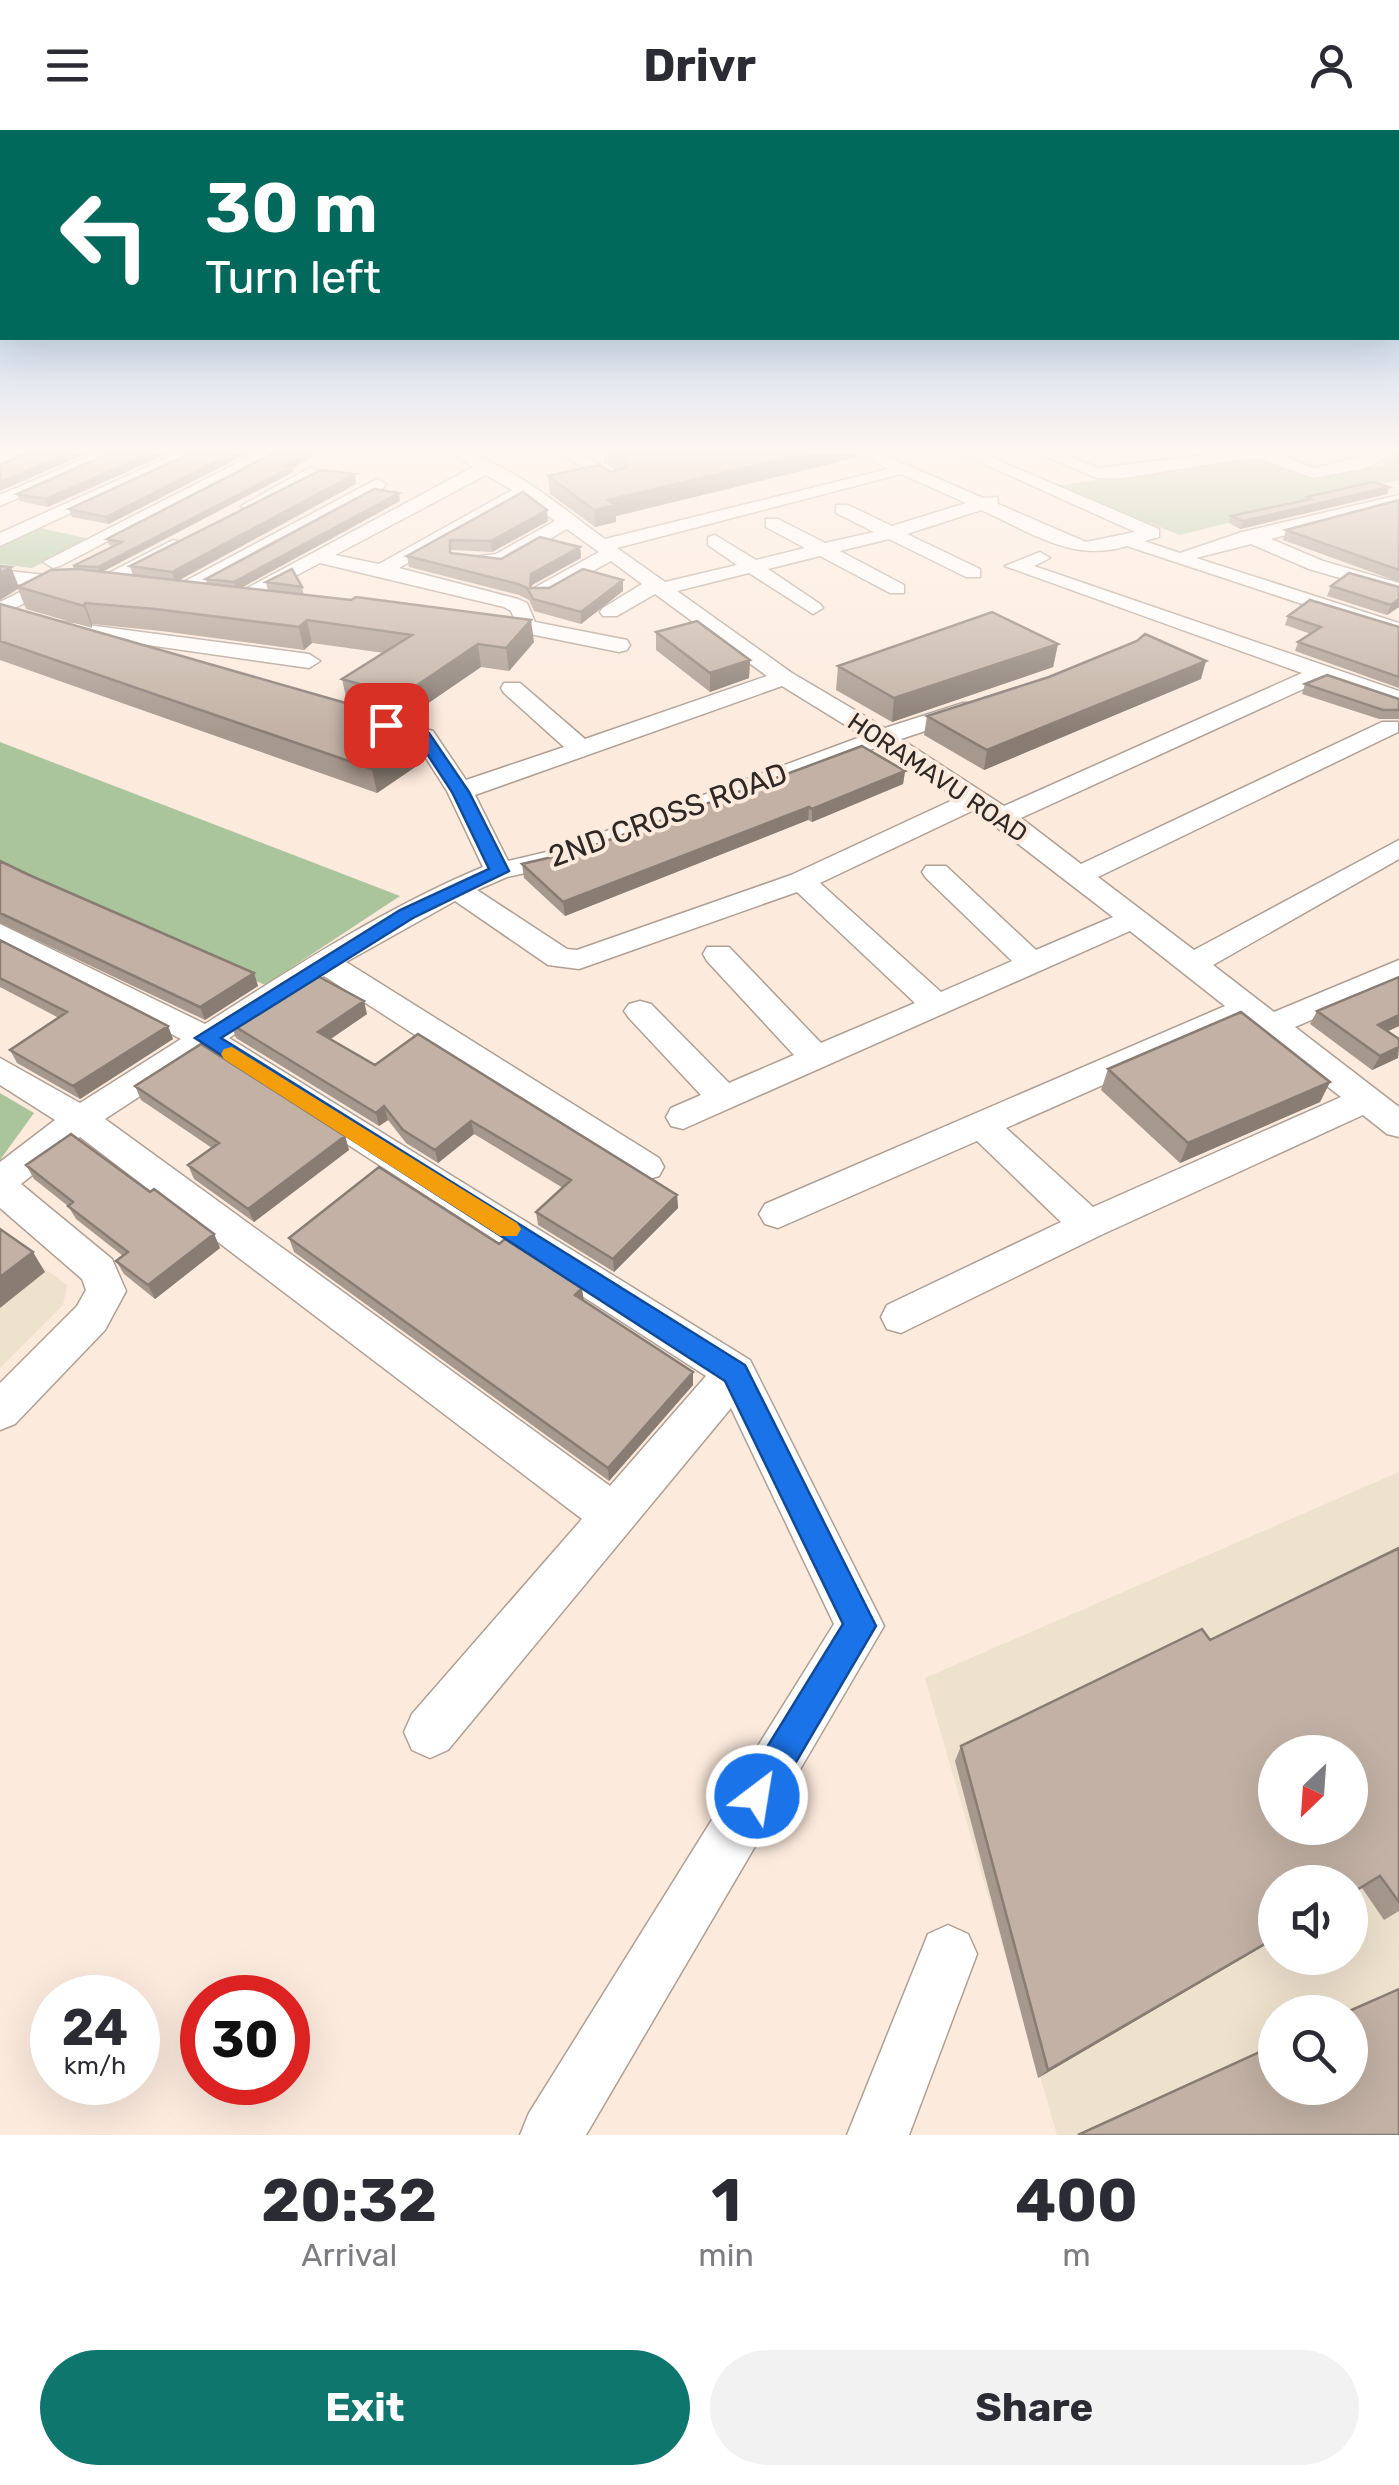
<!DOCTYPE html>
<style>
body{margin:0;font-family:Rubik,sans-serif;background:#f2f2f3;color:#2b2b33;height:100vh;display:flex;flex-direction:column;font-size:38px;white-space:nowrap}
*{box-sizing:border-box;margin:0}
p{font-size:32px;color:#7c7c81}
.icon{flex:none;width:55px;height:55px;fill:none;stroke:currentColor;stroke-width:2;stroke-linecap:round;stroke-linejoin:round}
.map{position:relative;height:2005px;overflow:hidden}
.drawer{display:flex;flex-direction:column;background:#fff;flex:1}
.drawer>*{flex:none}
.hud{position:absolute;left:0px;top:0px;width:1400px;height:210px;box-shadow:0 10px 40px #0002;background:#00695c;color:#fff;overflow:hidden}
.needle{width:65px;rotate:205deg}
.controls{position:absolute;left:1258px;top:1605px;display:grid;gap:20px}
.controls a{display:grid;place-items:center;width:110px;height:110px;border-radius:50%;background:#fff;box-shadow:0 10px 40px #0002;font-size:50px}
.speed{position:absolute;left:30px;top:1845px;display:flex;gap:20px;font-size:50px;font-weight:700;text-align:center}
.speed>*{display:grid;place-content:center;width:130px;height:130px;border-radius:50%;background:#fff;box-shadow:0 10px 40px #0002;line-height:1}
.speed small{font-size:25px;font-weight:400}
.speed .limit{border:15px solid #d22;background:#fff;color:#111}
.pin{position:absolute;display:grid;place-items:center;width:85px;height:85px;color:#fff;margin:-42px;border-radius:20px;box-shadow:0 5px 15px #0006}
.me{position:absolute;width:110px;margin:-55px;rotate:31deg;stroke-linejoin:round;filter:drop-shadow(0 0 8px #0008)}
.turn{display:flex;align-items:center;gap:35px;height:210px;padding:0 40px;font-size:45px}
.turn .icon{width:130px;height:130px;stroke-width:2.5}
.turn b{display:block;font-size:70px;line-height:85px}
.eta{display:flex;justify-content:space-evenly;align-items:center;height:170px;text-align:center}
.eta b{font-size:60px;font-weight:700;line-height:70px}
.action{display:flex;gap:20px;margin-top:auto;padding:20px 40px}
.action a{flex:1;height:115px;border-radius:60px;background:#0f766e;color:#fff;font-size:40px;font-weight:700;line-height:115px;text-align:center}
.action a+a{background:#f2f2f3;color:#2b2b33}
header{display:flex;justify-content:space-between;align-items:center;height:130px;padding:0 40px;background:#fff;font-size:45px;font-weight:700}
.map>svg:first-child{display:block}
</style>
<header><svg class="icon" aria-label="menu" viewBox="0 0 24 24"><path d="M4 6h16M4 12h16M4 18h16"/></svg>Drivr<svg class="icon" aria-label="person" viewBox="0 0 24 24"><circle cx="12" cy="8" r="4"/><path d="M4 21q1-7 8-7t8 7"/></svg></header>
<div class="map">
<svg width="1399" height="2005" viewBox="0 0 1399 2005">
<rect width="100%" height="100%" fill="#fceadd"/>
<path fill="#eee2ce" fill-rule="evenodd" d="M0,1105L67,1155L63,1175L0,1238Z
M1399,1342V2005H1057L925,1548ZM1275,1622H1350V1698H1275ZM1275,1752H1350V1828H1275ZM1275,1882H1350V1958H1275Z"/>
<path fill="#aac49c" d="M1363,323H1399V350L1180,405L1055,356L1256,327L1319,348L1386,334Z
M40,398L90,409L32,438L0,434V416Z
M0,612L400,766L265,855L0,734Z
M0,963L34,983L0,1030Z"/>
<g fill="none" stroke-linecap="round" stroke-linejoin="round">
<g stroke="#b09f93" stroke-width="3">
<path id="minor" d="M97,323H119L0,376V365Z
M178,323H199L0,416V403Z
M257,323H277L60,436L53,438L43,432Z
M452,323C501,323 565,381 605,409L888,339L858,323H879L983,368L997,367L998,374L1086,412L1135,402L960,323H981L1159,399V407L1144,411L1180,423L1242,402L1399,365V375L1271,409L1323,431L1399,453V465L1309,439L1251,414L1196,428L1399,493V506L1127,416C1072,433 1031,402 981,380L907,404L980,439V447H966L889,409L840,421L904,455V463H890L820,426L768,439L820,474L823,478L813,484L749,443L677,461L792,543L885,598L963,573H979L983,578L979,583L901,609L1004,676L1302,543L1005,436L1040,422L1050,428L1034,436L1399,561V576L1323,550L1021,688L1081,734L1382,592H1398V602L1098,747L1194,820L1399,710V729L1213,835L1274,882L1399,830V852L1295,897L1399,977V1007L1387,1004L1363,985L1101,1105L901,1203L887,1199L881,1187L887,1175L1061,1092L977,1011L778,1098L765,1094L759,1084L765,1074L1225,876L1130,801L683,999L671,996L666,987L671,978L701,965L629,888L624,881L629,874L640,871L651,874L729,953L794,925L707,831L703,824L707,817H729L821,913L915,873L797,762L579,839L548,835L455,771L346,832L659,1028L664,1037L659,1046L646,1050L633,1046L324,846L229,908L750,1230L884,1496L586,2005H520L529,1983L834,1494L731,1278L448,1620L430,1628L412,1620L404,1602L412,1584L582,1389L80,1007L21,1054L112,1129L126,1161L105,1200L15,1294L0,1300V1253L77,1176L86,1160L82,1149L0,1078V1032L55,990L0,955V928L80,973L181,909L0,815V794L205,894C294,837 385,778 483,737L447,661L415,611L363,596L359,591L363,586L371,584L433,601L466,650L564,617L504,563L501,558L504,553H520L585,609L767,546L655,464L617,486H603L600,482L603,478L642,454L611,431L548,466H534V458L599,422L567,399L507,434L473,435V427L496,424L555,391L524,368L399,438L518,469L527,473L535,492L627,510L630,515L627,520L619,522L530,504L519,500L511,481L504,477L320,433L255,467H241L238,463L473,337ZM901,344L966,373L892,396L848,375H836V383L874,402L825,413L778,389H766V397L805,418L756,430L715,405L708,407V415L737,435L665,452L617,418ZM486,345L512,360L379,434L335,425ZM782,556L863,606L555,720L508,731L475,665ZM880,616L957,668L791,745L577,820L567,819L477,760L507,747L573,733ZM974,680L1113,787L1036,820L946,736H926L922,742L926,748L1012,831L941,862L820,753ZM1245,892L1341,967L1093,1077L1006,998ZM206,923L706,1246L610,1356L105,989Z
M560,323H580L626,351L611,355Z
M1038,323H1060L1099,338L1221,323H1275L1314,338L1374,323H1396L1366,338L1313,348L1256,327L1122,348H1097Z
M309,338L323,342L256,380L250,381L241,376Z
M377,349L386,354L383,358L193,460H179L176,456Z
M173,410L180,412V420L118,451L111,453L101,447Z
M0,440L54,446L64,452L0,486V472L32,456L0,452Z
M57,491L309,524L320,531L309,538L50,501L46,497L50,493Z
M948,1795L968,1804L977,1824L909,2005H847L928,1804Z"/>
</g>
<use href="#minor" fill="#fff" fill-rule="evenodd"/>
</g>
<path fill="#a7988d" d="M110,323L48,377L20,371L17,364Z
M191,323L109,394L72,387L69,379Z
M311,323L312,327L292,338L293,342L102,442L133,446L130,436L356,354L178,451L207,454L206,449L400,371L241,458L268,461L266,452L302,457L304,465L534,512L509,541L481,537L405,589L347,572L342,549L384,523L312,513L304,520L161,501L92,494V498L26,479L18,459L0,470V436L11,437L19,457L74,440L73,436L115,416L109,415L107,409Z
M604,323H858V327L616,386V392L595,397L550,364L548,346L616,340L604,333Z
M1389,357L1387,364L1240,399L1229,393L1231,386L1306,370L1307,367Z
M523,362L548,391L492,422L451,420V423L501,429L580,417L581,428L532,455V458H549L623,450V461L581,494L534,481L529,470L519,465L409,437L407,426Z
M1399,370V452L1283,410L1286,400Z
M1331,456L1399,457V477L1387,485L1327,466Z
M0,474L377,582L378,587L424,631L377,663L0,530Z
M1288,486L1399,497V558L1295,521L1298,512L1311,504L1285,495Z
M656,502L750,530L749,548L710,562L656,520Z
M1058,514L1053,537L892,592L836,560L838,536Z
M1201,549L984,640L924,605L927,586Z
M1305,554L1399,569V589H1379L1302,564Z
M905,641L903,654L812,692L808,690L565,786L524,748L522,734Z
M0,731L254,843L258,856L205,890L0,793Z
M0,810L168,896L173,909L80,969L17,933L10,920L59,888L0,857Z
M1399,847V896L1388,901L1399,909L1398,928L1372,940L1310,894L1317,881Z
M367,884L330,909L375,935L677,1065L678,1078L614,1142L538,1095L536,1082L563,1058L474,1004L438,1033L406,1013L388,990L379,996L236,908L231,894Z
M1108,939L1330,952L1320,972L1180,1033L1101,960Z
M135,956L345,1006L349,1020L254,1092L194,1049L188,1035L212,1018L141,970Z
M26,1035L150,1062L214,1104L220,1118L155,1169L124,1144L116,1131L123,1126L76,1089L68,1076L34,1049Z
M289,1108L584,1170L693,1255L609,1351L294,1122Z
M1399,1418V1781L1384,1790L1362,1758L1350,1765V1752H1275V1809L1038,1948L955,1631L961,1616L1210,1510Z"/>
<path fill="#887c73" d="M69,323H88L0,361V352Z
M151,323H169L48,377L46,369Z
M233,323H249L109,394L106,387Z
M311,323L312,327L292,338L293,342L100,443L98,437L284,336Z
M808,323H858V327L616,386V392L595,397L594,380L608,370Z
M355,344L356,354L175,452L172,442Z
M1389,357L1387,364L1240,399L1243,391Z
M399,363L400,371L237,460L234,452Z
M547,380L548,391L492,422L491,411Z
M580,417L581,428L532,455L531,469V444Z
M11,437L19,458L0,470V443Z
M623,450V461L581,494V482Z
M1399,469V477L1387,485L1391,475Z
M85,473L92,494V498L84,476Z
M307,490L312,513L304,520L299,497Z
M531,490L534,512L509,541L506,518Z
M478,514L481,537L405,589L401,566Z
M1058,514L1053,537L892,592L894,568Z
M750,530L749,548L710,562V543Z
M1206,531L1201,549L984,640L987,620Z
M419,608L424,631L377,663L372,639Z
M905,641L903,654L812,692V679Z
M809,677L808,690L565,786L563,772Z
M254,843L258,856L205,890L200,877Z
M364,871L367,884L322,915L318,902Z
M1399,885V896L1371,909L1378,895Z
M168,896L173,909L80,969L73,956Z
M1399,917L1398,928L1372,940L1380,926Z
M1330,952L1320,972L1180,1033L1188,1013Z
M384,976L388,990L379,996L376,983Z
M471,991L474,1004L438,1033L435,1020Z
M345,1006L349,1020L254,1092L248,1079Z
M677,1065L678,1078L614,1142L613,1129Z
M214,1104L220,1118L155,1169L148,1155Z
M33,1122L45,1142L0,1178V1147Z
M582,1158L584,1172L575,1165Z
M693,1242V1255L609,1351L608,1338Z
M1275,1808V1809L1038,1948L1048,1940Z"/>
<path fill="#c2b1a4" stroke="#887c73" stroke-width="2.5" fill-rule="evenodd" d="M26,323H69L0,352V335Z
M110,323H151L46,369L17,364Z
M191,323H233L106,387L69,379Z
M274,323H310L284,336L292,337L98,437L73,436L122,412L107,409Z
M614,323H808L608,370L616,375L594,380L548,346L598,335L611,342L626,338L627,331Z
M321,340L355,344L172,442L130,436Z
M1372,352L1389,357L1243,391L1231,386L1311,369L1307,367Z
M374,359L399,363L234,452L206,449Z
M523,362L547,380L491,411L450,410V423L501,429L540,407L580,417L531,444L530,458H549L583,439L623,450L581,482L533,469L527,458L518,454L407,426Z
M1399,370V440L1286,400Z
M0,436L11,437L0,443Z
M78,439L351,470L356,467L531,490L506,518L478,514L401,566L342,549L412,505L307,490L299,497L155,479L85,473L84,476L18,457L51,440Z
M292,439L302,457L266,452Z
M1349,443L1399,457V469L1391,475L1331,456Z
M1310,470L1399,497V547L1298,512L1321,497L1288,486Z
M0,474L377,582L372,585L414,599L419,608L372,639L0,511Z
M992,482L1058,514L894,568L838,536Z
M697,491L750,530L710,543L656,502Z
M1145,504L1206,531L987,620L927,586L1049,547L1137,511Z
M1327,545L1399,569V580H1383L1305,554Z
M862,616L905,641L812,679L809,677L563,772L522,734L582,720Z
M0,731L29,745L254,843L200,877L0,783Z
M0,810L168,896L73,956L10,920L67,882L0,848Z
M312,843L364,871L318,902L375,935L418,904L677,1065L613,1129L536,1082L571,1050L471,991L435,1020L403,1000L384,976L376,983L231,894Z
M1399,847V885L1378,895L1399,909V917L1380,926L1317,881Z
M1241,882L1330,952L1188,1013L1108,939Z
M201,914L345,1006L248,1079L188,1035L219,1013L135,956Z
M71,1004L150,1062L154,1059L214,1104L148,1155L116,1131L128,1122L68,1076L73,1072L26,1035Z
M379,1037L499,1114L505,1109L582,1158L575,1165L693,1242L608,1338L289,1108Z
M0,1099L33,1122L0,1147Z
M1399,1418V1772L1380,1746L1350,1764V1752H1275V1808L1048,1940L961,1616L1202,1499L1210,1510ZM1275,1622H1350V1698H1275Z
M1399,1859V2005H1078L1275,1915V1958H1350V1882H1347Z"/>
<linearGradient id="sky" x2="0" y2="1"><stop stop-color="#89b8f0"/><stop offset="0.53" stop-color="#fef6f0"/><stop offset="1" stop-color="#fef6f0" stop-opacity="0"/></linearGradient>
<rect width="1399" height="604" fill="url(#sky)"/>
<path fill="#1a73e8" stroke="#114b97" stroke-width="2.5" d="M386,591L429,603L469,662L509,741L413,788L221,908L745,1235L876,1496L769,1678L757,1683L745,1678L740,1666L745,1653L843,1494L725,1251L195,908L400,780L489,739L452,662L418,610L381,599V592Z"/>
<path fill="#f59e0b" d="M232,917L517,1093L521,1099L517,1106H500L224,929L221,924L224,919Z"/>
<g text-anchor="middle" stroke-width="8" stroke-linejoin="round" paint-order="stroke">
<g font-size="25" fill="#2f2824" stroke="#fceadd">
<text transform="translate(938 647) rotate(34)" y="9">HORAMAVU ROAD</text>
</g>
<g font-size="30" fill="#2f2824" stroke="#fceadd">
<text transform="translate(668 685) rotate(-20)" y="10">2ND CROSS ROAD</text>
</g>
</g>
</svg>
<div class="controls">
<a><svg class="needle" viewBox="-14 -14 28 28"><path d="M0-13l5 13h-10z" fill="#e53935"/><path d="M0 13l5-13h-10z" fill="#7c7c81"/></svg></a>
<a><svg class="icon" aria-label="sound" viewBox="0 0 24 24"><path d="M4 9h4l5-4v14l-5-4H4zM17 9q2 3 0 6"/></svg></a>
<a><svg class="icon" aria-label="search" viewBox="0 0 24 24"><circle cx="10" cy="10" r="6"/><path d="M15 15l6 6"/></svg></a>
</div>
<div class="speed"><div>24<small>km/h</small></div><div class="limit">30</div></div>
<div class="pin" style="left:386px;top:595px;background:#d93025"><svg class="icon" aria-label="arrive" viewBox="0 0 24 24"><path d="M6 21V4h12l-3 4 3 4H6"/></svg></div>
<svg class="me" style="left:757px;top:1666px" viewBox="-20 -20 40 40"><circle r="17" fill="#1a73e8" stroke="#fff" stroke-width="3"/><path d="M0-11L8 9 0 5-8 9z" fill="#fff"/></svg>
<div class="hud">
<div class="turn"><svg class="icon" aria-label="left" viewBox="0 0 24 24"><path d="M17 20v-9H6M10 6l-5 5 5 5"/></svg><div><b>30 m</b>Turn left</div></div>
</div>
</div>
<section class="drawer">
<div class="eta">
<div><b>20:32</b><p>Arrival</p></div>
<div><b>1</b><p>min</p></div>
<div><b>400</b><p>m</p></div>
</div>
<div class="action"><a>Exit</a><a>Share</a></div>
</section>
